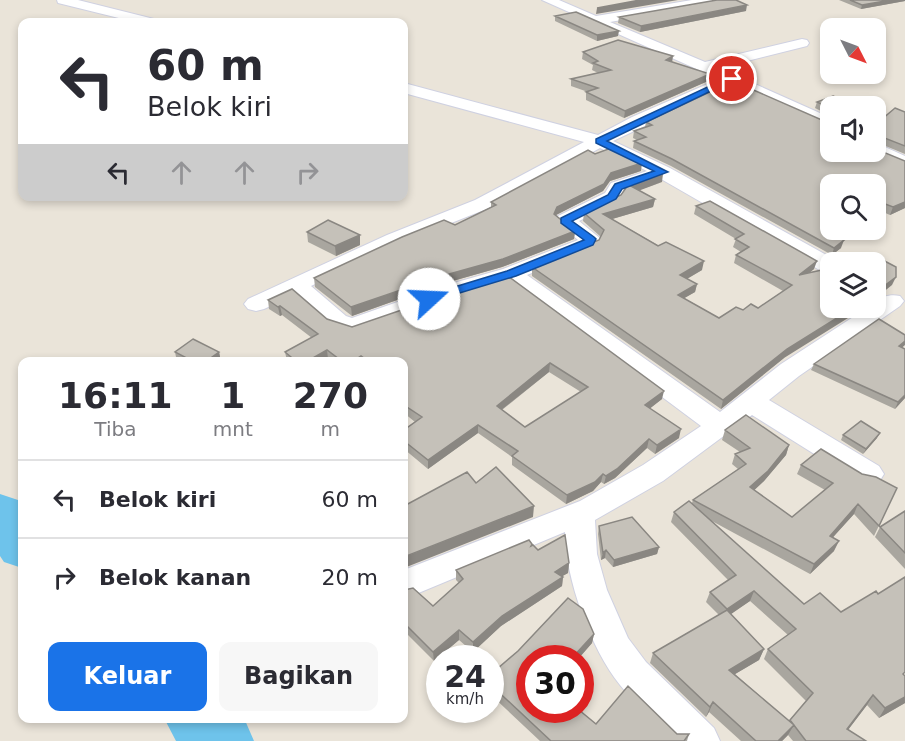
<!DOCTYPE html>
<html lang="id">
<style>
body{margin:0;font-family:"DejaVu Sans",sans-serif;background:#f7f7f7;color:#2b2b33;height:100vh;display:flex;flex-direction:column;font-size:22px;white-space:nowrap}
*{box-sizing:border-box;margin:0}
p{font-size:20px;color:#7c7c81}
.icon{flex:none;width:33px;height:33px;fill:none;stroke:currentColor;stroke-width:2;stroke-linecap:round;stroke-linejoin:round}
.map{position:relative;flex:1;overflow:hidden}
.sheet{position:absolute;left:18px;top:357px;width:390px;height:366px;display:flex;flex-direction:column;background:#fff;border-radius:12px;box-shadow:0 3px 9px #0003}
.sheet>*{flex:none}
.guide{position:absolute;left:18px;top:18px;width:390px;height:183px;border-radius:12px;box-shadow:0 3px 9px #0003;background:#fff;color:#2b2b33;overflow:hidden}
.needle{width:39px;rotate:132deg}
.controls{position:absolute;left:820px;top:18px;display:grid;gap:12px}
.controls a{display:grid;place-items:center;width:66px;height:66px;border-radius:12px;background:#fff;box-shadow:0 3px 9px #0003;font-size:30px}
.speed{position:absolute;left:426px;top:645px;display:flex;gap:12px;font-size:30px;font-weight:700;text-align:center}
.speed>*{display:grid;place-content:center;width:78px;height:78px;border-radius:50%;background:#fff;box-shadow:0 3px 9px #0003;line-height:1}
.speed small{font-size:15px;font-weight:400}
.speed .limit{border:9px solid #d22;background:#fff;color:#111}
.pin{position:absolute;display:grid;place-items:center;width:51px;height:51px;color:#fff;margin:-26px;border:3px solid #fff;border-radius:50%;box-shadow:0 2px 6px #0007}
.me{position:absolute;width:66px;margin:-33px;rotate:70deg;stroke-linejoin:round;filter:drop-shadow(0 0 4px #0008)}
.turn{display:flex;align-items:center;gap:21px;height:126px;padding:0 30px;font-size:27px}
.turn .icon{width:78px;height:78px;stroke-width:2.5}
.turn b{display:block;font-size:42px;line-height:51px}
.lanes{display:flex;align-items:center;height:57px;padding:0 30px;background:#0003;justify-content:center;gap:30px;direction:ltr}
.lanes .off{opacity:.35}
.eta{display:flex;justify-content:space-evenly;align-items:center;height:102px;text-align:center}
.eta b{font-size:36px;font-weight:800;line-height:42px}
.button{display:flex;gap:12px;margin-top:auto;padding:12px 30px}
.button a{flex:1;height:69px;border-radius:12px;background:#1a73e8;color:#fff;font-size:24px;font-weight:800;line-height:69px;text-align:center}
.button a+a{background:#f7f7f7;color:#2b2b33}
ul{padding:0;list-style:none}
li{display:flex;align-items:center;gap:18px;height:78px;padding:0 30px;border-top:2px solid #e1e1e2}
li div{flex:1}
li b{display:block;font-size:22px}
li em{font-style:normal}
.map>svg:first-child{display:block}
</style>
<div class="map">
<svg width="905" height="741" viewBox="0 0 905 741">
<rect width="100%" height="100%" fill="#eae4d9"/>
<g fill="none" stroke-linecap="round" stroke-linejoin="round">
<path fill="#6ec3eb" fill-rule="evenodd" d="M0,494L18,500L22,507V568L4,562L0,556Z
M164,718H244L254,741H176Z"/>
<g stroke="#cfd1e1" stroke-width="2">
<path id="minor" d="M57,0H78L154,19L156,22H135L58,3Z
M542,0H559L596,16L692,0H721L715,4L610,22L705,62L802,39L807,40L809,43L807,46L719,68L831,118V129L732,85L613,141L670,168L839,262H831V274L823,272L661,179L625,191L619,201L579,221L601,239L596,247L527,275L720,412L781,364L867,308H876V301C885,296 890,294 900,296L904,301L900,306L799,376L769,400L879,466L884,474L879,482L869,485L859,482L752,415L663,481L595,520L597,554L607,590L628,638L646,662L714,728L720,741H675C657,723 636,705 620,685C591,649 565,578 565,532L404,599V570L580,501L643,465L701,426L508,282L459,296L352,333L330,326L294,295L264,309L256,311L248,309L244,304L248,299L387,235L475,200L584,142L404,93V83L598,135L632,117L719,79ZM600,148L647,171L611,183L605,193L558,216L555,220L578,240L503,269L443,286L352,318L346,316L311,286L401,243L489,208Z
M876,143L905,156V169L870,152H876Z"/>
</g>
<use href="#minor" fill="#fff" fill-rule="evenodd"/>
</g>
<path fill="#a9a69f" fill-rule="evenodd" d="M839,0H905V1L861,9Z
M746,11L640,32L618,23L619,17Z
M555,16L618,36L597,41L555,21Z
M583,52L672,62L708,81L624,118L586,100V92H588L571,86V79L598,73L592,70L593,65L582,59Z
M817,102L831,106V116L815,108Z
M905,112V154L876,142V116L882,119Z
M646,122L831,152L905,161V208L890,215L876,209V184H831V224L829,230L827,231L841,248L832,255L671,166L633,148L634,141L637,140L633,138L634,131L645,127Z
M641,171L610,181L603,191L556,215L575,231L574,239L502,267L442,284L352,316L315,287L314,278L455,225L491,207V202Z
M662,182L639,190L655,199L653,207L612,219L702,270L687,279L697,284L695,292L684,298L719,318L743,310L758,308L783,291L734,263L736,255L741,252L733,247L736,239L694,214L696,206L814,269L810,272L784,358L721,409L532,276V267L599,240L601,237L583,221L584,213L621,195Z
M307,232L360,245L336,256L308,242Z
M460,290L662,399L650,408L679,438L655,454L647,448L615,478L604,484L601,482L593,491L566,504L512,465V457L478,433L428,469L404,449V430L415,422L404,413V362H332L328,359L323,362H288L287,361L285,352L312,338L282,315L280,316L269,309L268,300L352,327ZM549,372L581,392L525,427L502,410Z
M902,348L905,398L895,409L811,370L814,364Z
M175,352H219L220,357L214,362H185L176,357Z
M725,430L789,445L786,455L764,481L754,490L792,517L825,490L797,474L801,465L862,474L897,488L874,536L854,514L833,537L834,551L810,574L710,520L905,703L879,718L867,705L848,730L866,741H793L788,735L782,741H741L709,712L706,717L650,663L653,653L719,615L706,602L710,592L728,580L671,522L674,512L692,503L693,500L738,469L732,464L735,454L740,452L722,440ZM750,601L788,635L768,649L764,659L806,701L789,721L735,674L759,660L764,649L730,614Z
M843,435L877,438L863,454L841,440Z
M905,511V569L875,537L880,527Z
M599,526L659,547L657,554L613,567L605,558L601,560L598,534Z
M532,545L538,550L569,563L568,573L562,576L563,577L562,586L501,626L473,652L459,640L434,661L407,634L404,590L433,606L459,583L456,580V570Z
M568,598L583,609L594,634L592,643L579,658H530V710H579L596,724L628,686L677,734H689L687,741H540L490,694V675L518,651Z"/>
<path fill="#8a8782" d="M645,0H678L596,14L597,8Z
M891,0H905V1L861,9L862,5Z
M747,5L746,11L640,32L641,26Z
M619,31L618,36L597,41V35Z
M673,56L672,63L666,60Z
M710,74L708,81L624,118L625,111Z
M642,163L641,171L610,181L603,191L556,215L554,222V214L557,207L611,173Z
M663,174L662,182L630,194L631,186Z
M655,199L653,207L602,222L603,214Z
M905,202V208L890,215L893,207Z
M831,219V224L829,230L825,232L827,224Z
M575,231L574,239L502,267L442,284L352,316L351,307Z
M360,235V245L336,256L335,246Z
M844,240L841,248L832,255L834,248Z
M704,261L702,270L678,284L680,275Z
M817,261L814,269L796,284L799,275Z
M896,277L892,285L876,298V292Z
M697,284L695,292L676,303L678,295Z
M280,306L282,315L280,316L278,307Z
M853,308H864L784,358L721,409L723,400L787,349Z
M905,341V345L896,353L899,346Z
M327,350L328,359L323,362H306Z
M219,352L220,357L214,362H205Z
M361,356V362H352Z
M550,363L549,372L496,414L497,406Z
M664,391L662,399L643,414L645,405Z
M905,395V398L895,409L898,402Z
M478,425V433L428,469V460Z
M681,429L679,438L655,454L657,445Z
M880,433L877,438L863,454L866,449Z
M649,439L647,448L615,478L604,484L606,476Z
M789,445L786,455L764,481L747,497L750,487Z
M603,474L601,482L593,491L566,504L567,495Z
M858,504L854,514L826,545L830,536Z
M534,506L533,517L404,568V557Z
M839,541L834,551L810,574L814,564Z
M659,547L657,554L613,567L614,560Z
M606,550L605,558L601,560L603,553Z
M569,563L568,573L554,581L555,572Z
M563,577L562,586L501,626L473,652V642L502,616Z
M754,591L750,601L724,619L727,609Z
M406,625L407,634L404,637V627Z
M459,630V640L434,661L433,652Z
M594,634L592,643L579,658H572Z
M764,649L759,660L725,680L729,670Z
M873,695L867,705L841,739L847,729Z
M905,697V703L879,718L885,708Z
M713,702L709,712L706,717L710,707Z
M794,725L788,735L782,741H778Z"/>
<path fill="#c5c1b9" stroke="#8a8782" stroke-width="1.5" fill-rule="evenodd" d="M640,0H645L597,8Z
M717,0H736L747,5L641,26L619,17Z
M850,0H891L862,5Z
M576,12L619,31L597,35L555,16Z
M618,40L673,56L666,60L710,74L625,111L586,92L598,88L571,79L611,70L593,63L598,61L583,52Z
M733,81L831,124V152H876V149L905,161V202L893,207L880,202H876V184H831V219L830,221L831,223L827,224L826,230L844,240L834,248L672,159L634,141L646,137L634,131L652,125L646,122Z
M833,96L855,106H831V108L817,102Z
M895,108L905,112V146L877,135L876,143V116L882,119Z
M611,148L642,163L611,173L604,184L557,207L554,214L575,231L503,259L442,276L351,307L314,278L402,237L444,220L455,225L496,205L491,202L588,150L595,154Z
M663,174L631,186L655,199L603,214L658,246L666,242L704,261L680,275L697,284L678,295L719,318L736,307L743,310L751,304L758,308L792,285L736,255L749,247L735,239L744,234L696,206L710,201L817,261L799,275L831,268V308H853L787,349L723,400L532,267L599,240L604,230L584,213L621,195L628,185Z
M328,220L360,235L335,246L307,232Z
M877,257L896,267V277L876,292V262H853Z
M508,276L664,391L645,405L681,429L657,445L649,439L617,469L606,476L603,474L595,482L567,495L512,456L518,451L478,425L428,460L404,441V430L422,417L404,405V362H369L361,356L352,362H343L327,350L306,362H297L285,352L318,334L280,306L278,307L268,300L292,289L327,319L352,327L460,290ZM550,363L588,387L525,427L497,406Z
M879,319L905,335V341L899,346L905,349V395L898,402L814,364Z
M193,339L219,352L205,362H194L175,352Z
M746,415L789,445L768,471L750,487L792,517L833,483L801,465L821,449L862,474L876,477L897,488L879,526L858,504L830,536L839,541L814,564L693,500L746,464L735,454L750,448L725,430Z
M861,421L880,433L866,449L843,435Z
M496,467L534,506L404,557V506L467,472L476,483Z
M689,501L804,604L820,593L841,612L876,591L878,594L905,577V672L903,674L905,676V697L885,708L873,695L847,729L866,741H806L790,720L813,693L768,649L796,629L754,591L727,609L710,592L736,575L674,512Z
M905,511V553L880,527Z
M632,517L659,547L614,560L606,550L603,553L599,526Z
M565,535L569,563L555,572L563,577L502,616L473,642L459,630L433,652L406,625L404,627V590L413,588L433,606L463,579L456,570L529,540L532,544L531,546L533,545L538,550Z
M568,598L583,609L594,634L572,658H530V710H579L596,724L628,686L677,734H689L684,741H551L490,684V675L518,651Z
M727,610L764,649L729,670L794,725L778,741H756L713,702L710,707L653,653Z"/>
<path fill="#1a73e8" stroke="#114b97" stroke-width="1.5" d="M729,77L736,79L607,141L668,172L622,189L616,199L572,221L594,237L596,239L593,245L516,276L433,301H425L423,299L425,296L507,271L584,240L561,223V218L608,195L615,184L654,171L596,143V139Z"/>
</svg>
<div class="controls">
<a><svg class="needle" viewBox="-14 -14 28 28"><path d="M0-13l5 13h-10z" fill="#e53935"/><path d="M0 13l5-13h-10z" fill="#7c7c81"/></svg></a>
<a><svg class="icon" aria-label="sound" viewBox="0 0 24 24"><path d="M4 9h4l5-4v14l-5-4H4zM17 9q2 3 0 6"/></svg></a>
<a><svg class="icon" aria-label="search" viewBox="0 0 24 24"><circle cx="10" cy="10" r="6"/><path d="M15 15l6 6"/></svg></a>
<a><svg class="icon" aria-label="layers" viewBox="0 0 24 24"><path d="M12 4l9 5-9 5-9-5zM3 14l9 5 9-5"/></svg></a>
</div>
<div class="speed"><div>24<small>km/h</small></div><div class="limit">30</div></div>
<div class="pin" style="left:732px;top:79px;background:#d93025"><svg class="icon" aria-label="arrive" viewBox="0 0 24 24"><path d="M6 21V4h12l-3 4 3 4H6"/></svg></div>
<svg class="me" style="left:429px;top:299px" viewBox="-20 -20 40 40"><circle r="19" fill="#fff"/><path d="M0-13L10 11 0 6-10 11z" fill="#1a73e8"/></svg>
<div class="guide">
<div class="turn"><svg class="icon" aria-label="left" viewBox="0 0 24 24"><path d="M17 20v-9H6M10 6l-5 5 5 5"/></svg><div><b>60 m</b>Belok kiri</div></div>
<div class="lanes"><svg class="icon" aria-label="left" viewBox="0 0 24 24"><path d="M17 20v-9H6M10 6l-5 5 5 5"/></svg><svg class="icon off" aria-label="ahead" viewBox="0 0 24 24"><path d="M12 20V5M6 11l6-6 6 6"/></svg><svg class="icon off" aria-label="ahead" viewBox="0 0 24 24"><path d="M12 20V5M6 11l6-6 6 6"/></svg><svg class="icon off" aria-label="right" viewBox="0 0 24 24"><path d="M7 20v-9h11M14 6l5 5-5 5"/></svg></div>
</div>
<section class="sheet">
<div class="eta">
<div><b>16:11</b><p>Tiba</p></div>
<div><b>1</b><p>mnt</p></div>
<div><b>270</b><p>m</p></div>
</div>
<ul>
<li><svg class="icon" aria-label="left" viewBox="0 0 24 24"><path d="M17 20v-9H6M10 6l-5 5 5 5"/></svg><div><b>Belok kiri</b></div><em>60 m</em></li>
<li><svg class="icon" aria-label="right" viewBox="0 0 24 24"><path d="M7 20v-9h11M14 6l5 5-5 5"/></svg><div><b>Belok kanan</b></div><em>20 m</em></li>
</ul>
<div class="button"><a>Keluar</a><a>Bagikan</a></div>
</section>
</div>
